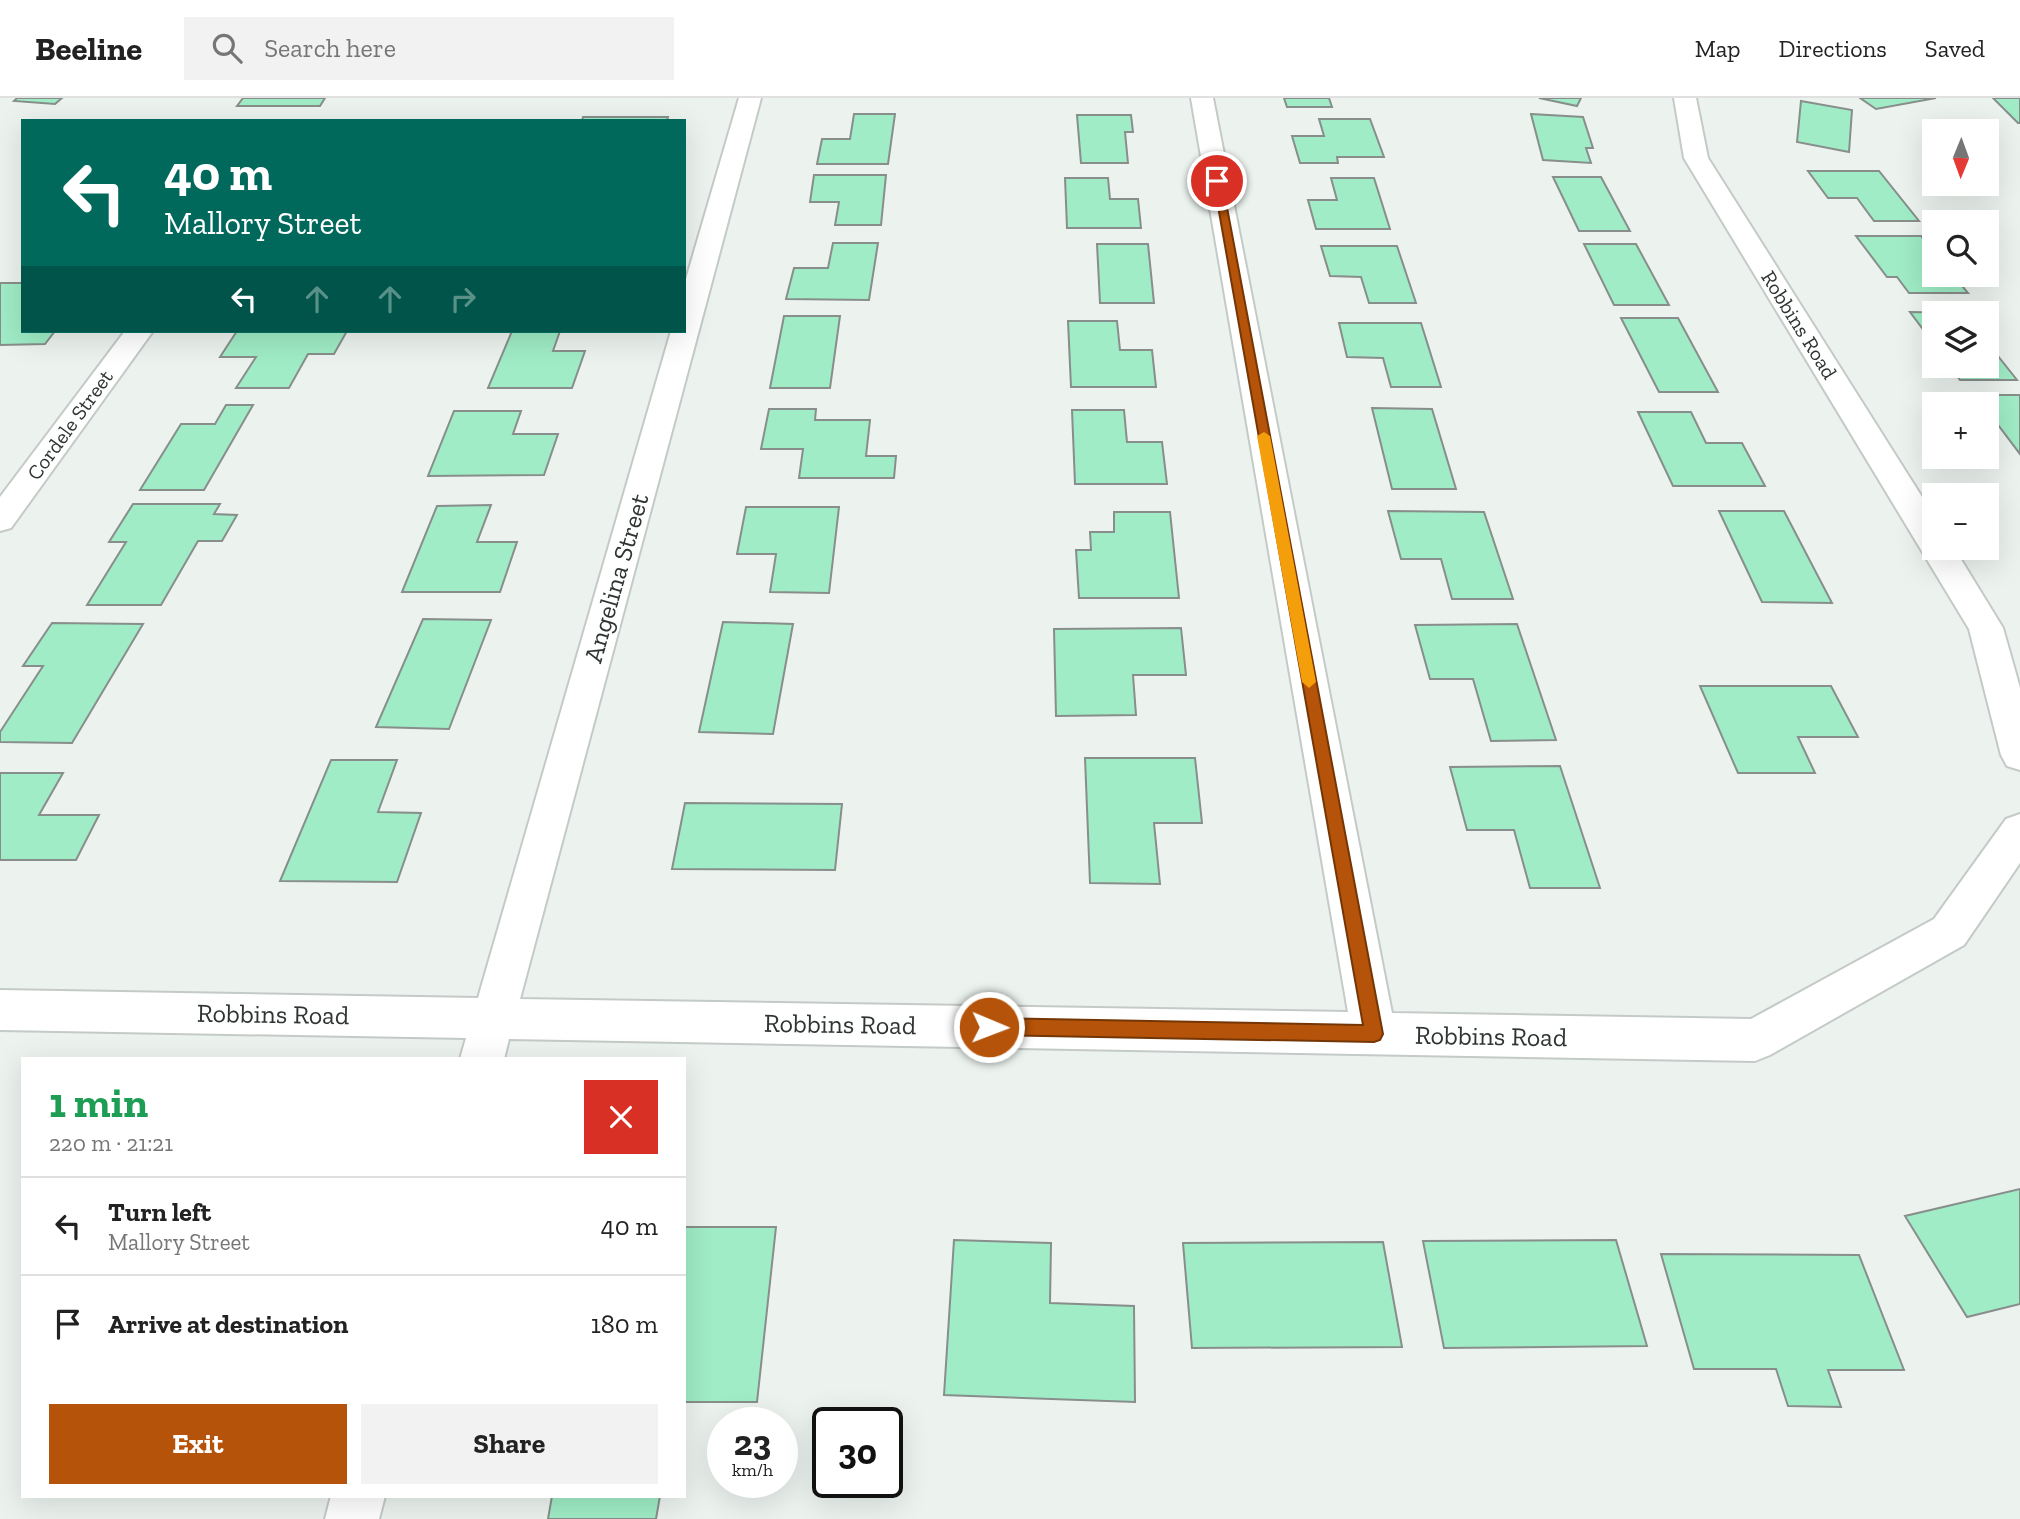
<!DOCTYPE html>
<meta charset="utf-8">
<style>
body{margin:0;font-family:"Zilla Slab",serif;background:#f2f2f2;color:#222;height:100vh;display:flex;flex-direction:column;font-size:26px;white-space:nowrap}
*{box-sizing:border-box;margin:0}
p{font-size:23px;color:#767676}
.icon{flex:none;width:38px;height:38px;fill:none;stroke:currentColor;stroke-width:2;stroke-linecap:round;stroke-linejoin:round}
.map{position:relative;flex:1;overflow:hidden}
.side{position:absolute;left:21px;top:959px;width:665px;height:441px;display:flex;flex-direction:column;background:#fff;border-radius:0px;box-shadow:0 7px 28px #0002}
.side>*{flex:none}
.guide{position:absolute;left:21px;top:21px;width:665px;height:214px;border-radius:0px;box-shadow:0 7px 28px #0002;background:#00695c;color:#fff;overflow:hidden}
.needle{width:46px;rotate:181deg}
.tools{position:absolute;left:1922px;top:21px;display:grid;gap:14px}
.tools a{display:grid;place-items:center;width:77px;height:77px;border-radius:0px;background:#fff;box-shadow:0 7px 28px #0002;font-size:35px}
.speed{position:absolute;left:707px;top:1309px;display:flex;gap:14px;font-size:35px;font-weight:700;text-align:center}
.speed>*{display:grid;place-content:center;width:91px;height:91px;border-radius:50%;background:#fff;box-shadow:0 7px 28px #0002;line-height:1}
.speed small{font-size:18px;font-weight:400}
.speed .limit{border:4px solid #111;border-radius:10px;background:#fff;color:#111}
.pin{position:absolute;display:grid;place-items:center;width:60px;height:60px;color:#fff;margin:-30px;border:4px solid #fff;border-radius:50%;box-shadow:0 2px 7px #0007}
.me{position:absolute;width:77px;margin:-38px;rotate:91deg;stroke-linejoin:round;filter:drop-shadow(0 0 5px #0008)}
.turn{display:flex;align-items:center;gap:24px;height:147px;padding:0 28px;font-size:32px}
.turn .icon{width:91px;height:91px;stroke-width:2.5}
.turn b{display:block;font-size:49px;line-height:60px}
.lanes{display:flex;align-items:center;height:66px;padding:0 28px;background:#0003;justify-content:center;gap:35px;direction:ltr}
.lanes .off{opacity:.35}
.round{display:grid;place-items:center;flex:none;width:74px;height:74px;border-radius:0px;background:#f2f2f2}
.overview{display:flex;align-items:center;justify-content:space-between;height:119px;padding:0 28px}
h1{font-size:42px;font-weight:700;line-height:52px;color:#1e9e55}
.primary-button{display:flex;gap:14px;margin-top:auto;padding:14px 28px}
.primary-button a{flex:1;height:80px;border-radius:0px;background:#b45309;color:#fff;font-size:28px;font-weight:700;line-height:80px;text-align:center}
.primary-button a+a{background:#f2f2f2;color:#222}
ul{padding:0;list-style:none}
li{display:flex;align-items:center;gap:21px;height:98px;padding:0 28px;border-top:2px solid #e0e0e0}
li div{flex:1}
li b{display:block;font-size:26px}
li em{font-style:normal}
header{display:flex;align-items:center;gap:42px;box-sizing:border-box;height:98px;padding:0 35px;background:#fff;border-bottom:2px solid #e0e0e0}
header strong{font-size:33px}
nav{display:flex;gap:38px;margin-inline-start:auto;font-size:24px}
.search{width:490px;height:63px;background:#f2f2f2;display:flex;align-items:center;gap:18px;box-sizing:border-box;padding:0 24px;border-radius:0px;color:#767676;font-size:26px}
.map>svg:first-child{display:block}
</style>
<header>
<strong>Beeline</strong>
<div class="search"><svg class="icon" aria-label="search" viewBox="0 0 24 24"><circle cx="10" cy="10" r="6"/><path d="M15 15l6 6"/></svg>Search here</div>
<nav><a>Map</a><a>Directions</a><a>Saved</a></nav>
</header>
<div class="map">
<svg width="2020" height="1421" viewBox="0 0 2020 1421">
<rect width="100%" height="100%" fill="#ecf3ef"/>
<path fill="#9fecc6" stroke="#888e8b" stroke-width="2" d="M17,0H62L55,6L14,3Z
M243,0H325L320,8H237Z
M1284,0H1329L1332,9H1287Z
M1539,0H1581L1577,8Z
M1860,0H1936L1876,11Z
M1993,0H2020V25H2018Z
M1801,3L1852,12L1849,54L1797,44Z
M854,16H895L888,66H817L822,41H850Z
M1531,16L1583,19L1593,50H1586L1591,65L1543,62Z
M1077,17H1131L1133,34H1125L1128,65H1081Z
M583,19H668L667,23H582Z
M1319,21H1370L1384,59H1337L1338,65H1300L1292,38H1324Z
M1808,73H1879L1919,123H1874L1857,100H1828Z
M814,77H886L881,127H835L839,104H810Z
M1553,79H1601L1630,133H1579Z
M1065,80H1108L1110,101H1138L1141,130H1067Z
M1331,80H1374L1390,131H1316L1308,102H1337Z
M1856,138H1921L1934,154V177H1953L1968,195H1909L1897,179H1887Z
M833,145H878L869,202L786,201L794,170H828Z
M1097,146H1148L1154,205H1100Z
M1584,146H1636L1669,207H1614Z
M1321,148H1397L1416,205H1369L1361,179L1330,178Z
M0,185H23V233H55L45,246L0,247Z
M1910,214L1964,215H1934V246Z
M784,218H840L830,290H770Z
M1621,220H1678L1718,294H1659Z
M1068,223H1117L1120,252H1152L1156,289H1071Z
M1339,225H1421L1441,289H1391L1383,260L1347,259Z
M237,233H347L334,256H308L289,290H236L256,259H220Z
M512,233H560L553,253H585L572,290H488Z
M1986,243L2017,282H1960L1950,268H1986Z
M1976,297H2020V356L1986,311V306H1983Z
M226,307H253L204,392H140L181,326H215Z
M1372,310L1432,311L1456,391H1392Z
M769,311H816L815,322H870L866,358H896L894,380H799L803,351H761Z
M1072,312H1124L1127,344H1162L1167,386H1075Z
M454,313H521L513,336H558L544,377L428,378Z
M1638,314H1691L1706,345H1742L1765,388H1673Z
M133,406H220L214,416L237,417L222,443H198L161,507H87L126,444H109Z
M491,407L477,444H517L500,494H402L437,408Z
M746,409H839L829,495L770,494L776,456H737Z
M1388,413L1484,414L1513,501H1452L1441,461H1401Z
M1719,413H1784L1832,505L1762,504Z
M1114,414H1170L1179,500H1079L1076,452H1091L1090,434H1114Z
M423,521L491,522L449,631L376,629Z
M723,524L793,526L773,636L699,634Z
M52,525L143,526L72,645L0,644V634L43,568H23Z
M1517,526L1556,642L1491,643L1473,581H1430L1415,527Z
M1181,530L1186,577H1133L1136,617L1056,618L1054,531Z
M1700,588H1831L1858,639H1798L1815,675H1738Z
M1085,660H1195L1202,725H1154L1160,786L1090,785Z
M331,662H397L378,714L421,715L397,784L280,783Z
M1560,668L1600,790H1530L1514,732H1467L1450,669Z
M0,675H63L39,717H99L76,762H0Z
M685,705L842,706L835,772L672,771Z
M2020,1091V1206L1967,1219L1905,1118Z
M684,1129H776L757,1304H684Z
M954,1142L1051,1145L1050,1205L1134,1208L1135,1304L944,1297Z
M1616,1142L1647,1248L1444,1250L1423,1143Z
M1383,1144L1402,1249L1192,1250L1183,1145Z
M1661,1156L1859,1157L1904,1272H1828L1841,1309L1788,1308L1776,1271H1694Z
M552,1398H660L656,1421H548Z"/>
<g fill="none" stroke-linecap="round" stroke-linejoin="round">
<g stroke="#c4cac7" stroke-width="4">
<path id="minor" d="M739,0H761L520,901L1348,914L1191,0H1213L1392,915L1751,921L1934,821L2006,721L2020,716V765L1964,847L1770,957L1755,963L509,941L504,961H460L466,940L0,932V892L478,900L671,233H684V188Z
M1674,0H1696L1708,60L1934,418V450H1954L2003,530L2020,590V672L2007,668L2001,657L1969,531L1684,60Z
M125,233H153L11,430L0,433V399Z
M331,1398H385L379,1421H325Z"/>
</g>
<use href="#minor" fill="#fff" fill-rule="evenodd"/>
</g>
<path fill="#b45309" stroke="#753606" stroke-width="2" d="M1213,80L1222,83L1383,936L1380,942L1374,944L989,937L982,935L980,929L982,923L989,920L1363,927Z"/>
<path fill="#f59e0b" d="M1264,334L1270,338L1316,584L1309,590L1302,584L1257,338Z"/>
<g text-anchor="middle" stroke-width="5" stroke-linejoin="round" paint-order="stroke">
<g font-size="21" fill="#303331" stroke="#fcfffd">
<text transform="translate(1799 227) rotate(58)" y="7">Robbins Road</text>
<text transform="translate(70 327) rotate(-54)" y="7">Cordele Street</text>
</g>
<g font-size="26" fill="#303331" stroke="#fcfffd">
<text transform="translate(616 480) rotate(-74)" y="9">Angelina Street</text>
<text transform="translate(273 916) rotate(1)" y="9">Robbins Road</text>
<text transform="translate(840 926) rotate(1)" y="9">Robbins Road</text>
<text transform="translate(1491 938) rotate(1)" y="9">Robbins Road</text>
</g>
</g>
</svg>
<div class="tools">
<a><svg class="needle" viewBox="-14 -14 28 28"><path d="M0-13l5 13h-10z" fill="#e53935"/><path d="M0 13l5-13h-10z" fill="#767676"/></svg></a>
<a><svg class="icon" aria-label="search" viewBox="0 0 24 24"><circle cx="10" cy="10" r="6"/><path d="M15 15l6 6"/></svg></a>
<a><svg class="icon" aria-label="layers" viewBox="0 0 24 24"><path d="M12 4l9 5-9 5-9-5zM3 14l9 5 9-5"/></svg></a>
<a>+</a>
<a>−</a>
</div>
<div class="speed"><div>23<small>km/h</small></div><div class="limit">30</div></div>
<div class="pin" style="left:1217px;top:83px;background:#d93025"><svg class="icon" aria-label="arrive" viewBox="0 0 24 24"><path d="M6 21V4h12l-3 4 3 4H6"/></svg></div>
<svg class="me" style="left:989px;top:929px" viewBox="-20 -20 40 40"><circle r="17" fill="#b45309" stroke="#fff" stroke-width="3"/><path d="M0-11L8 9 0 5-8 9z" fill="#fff"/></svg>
<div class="guide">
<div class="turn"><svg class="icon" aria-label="left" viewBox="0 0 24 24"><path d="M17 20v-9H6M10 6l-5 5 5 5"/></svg><div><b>40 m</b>Mallory Street</div></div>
<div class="lanes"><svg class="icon" aria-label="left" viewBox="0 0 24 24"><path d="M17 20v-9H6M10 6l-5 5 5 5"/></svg><svg class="icon off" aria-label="ahead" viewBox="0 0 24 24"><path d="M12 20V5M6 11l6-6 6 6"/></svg><svg class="icon off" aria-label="ahead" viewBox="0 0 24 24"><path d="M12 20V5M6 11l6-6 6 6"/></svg><svg class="icon off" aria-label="right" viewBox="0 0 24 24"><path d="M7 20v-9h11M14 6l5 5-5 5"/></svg></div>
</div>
<section class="side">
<div class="overview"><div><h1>1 min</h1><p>220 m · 21:21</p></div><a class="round" style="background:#d93025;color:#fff"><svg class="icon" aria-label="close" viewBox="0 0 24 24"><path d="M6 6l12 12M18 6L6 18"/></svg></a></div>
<ul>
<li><svg class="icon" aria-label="left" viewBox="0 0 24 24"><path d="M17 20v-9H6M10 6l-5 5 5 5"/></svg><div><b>Turn left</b><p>Mallory Street</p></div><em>40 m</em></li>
<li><svg class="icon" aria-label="arrive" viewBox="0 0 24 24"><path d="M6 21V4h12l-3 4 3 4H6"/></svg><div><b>Arrive at destination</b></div><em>180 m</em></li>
</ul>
<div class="primary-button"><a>Exit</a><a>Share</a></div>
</section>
</div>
